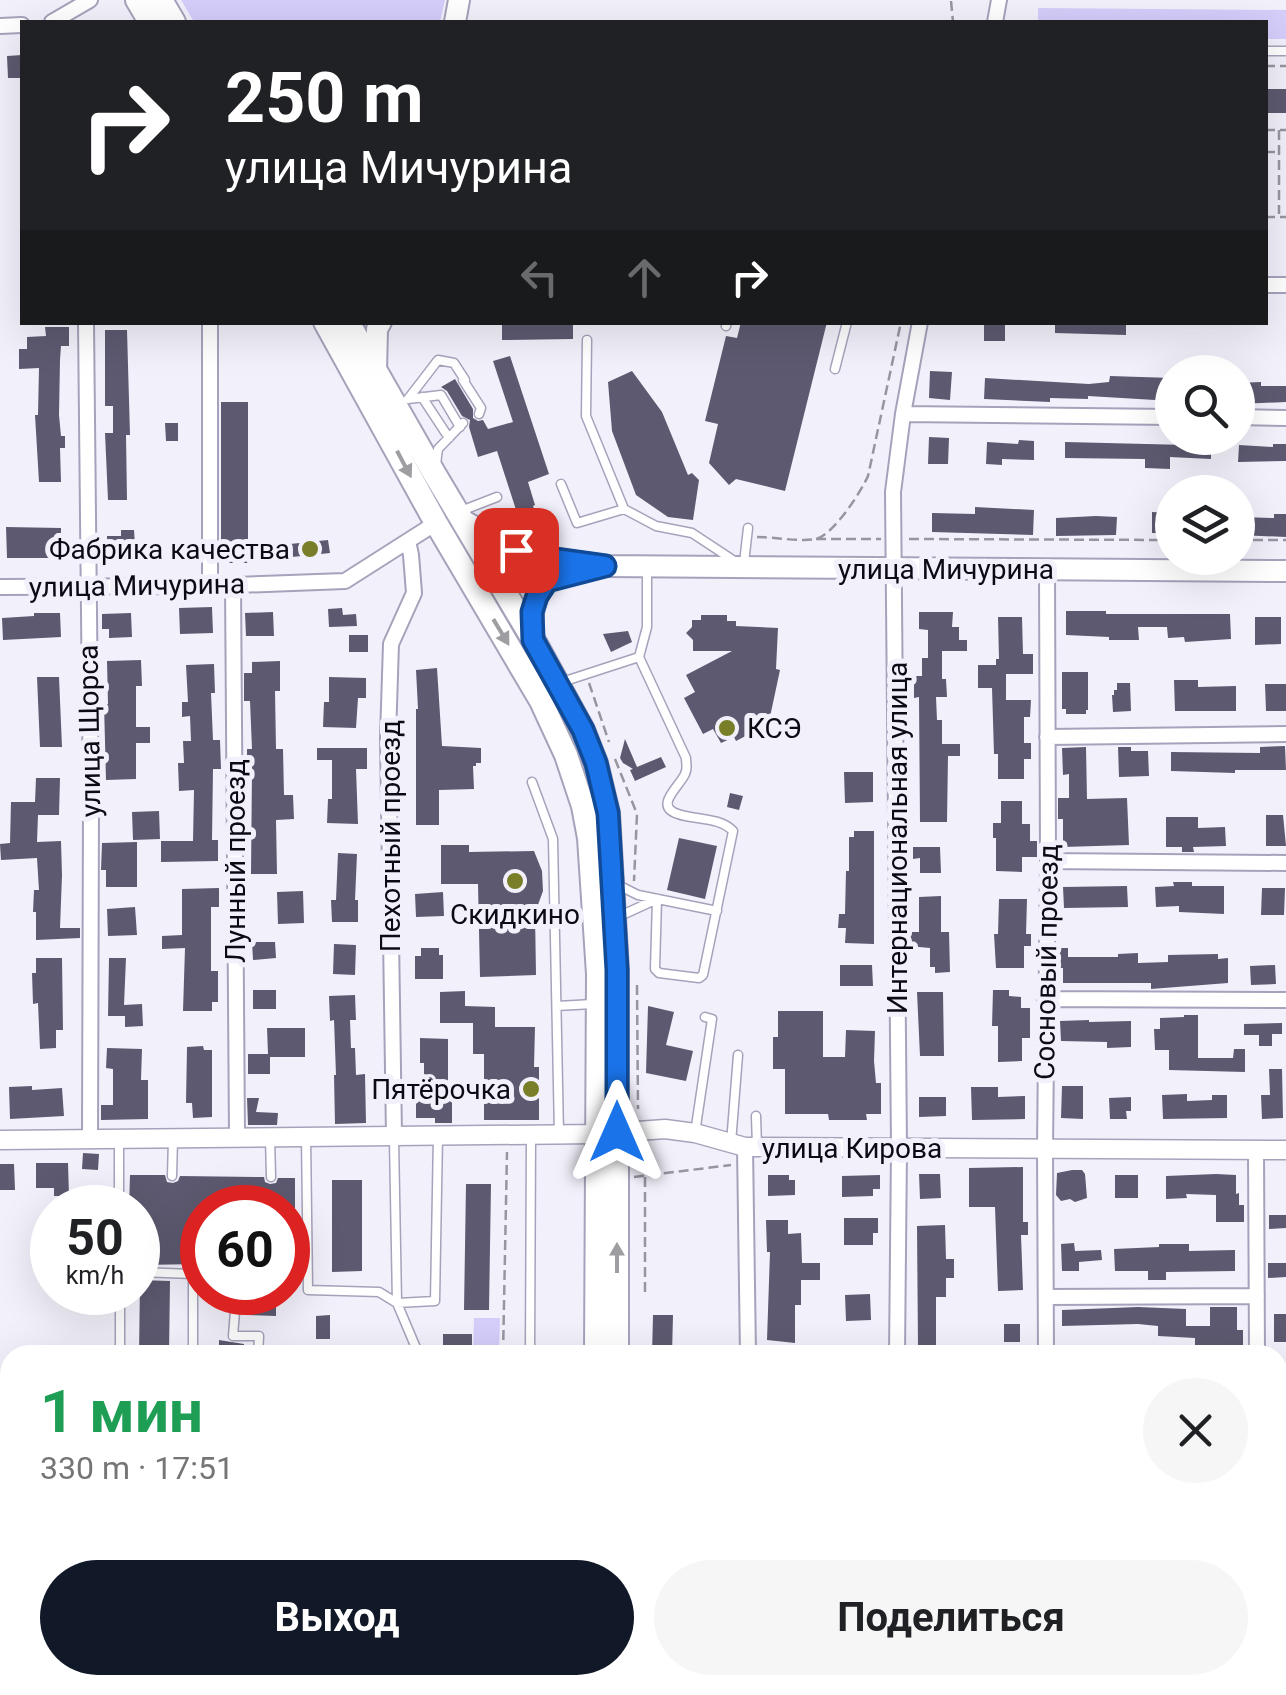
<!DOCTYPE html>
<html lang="ru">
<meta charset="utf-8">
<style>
body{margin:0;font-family:Roboto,sans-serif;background:#f6f6f6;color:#202124;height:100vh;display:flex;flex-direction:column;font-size:38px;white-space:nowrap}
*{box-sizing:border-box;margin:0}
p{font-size:32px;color:#757577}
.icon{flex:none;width:55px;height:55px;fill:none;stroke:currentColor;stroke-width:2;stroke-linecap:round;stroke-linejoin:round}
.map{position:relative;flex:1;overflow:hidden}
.side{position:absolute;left:0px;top:1345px;width:1288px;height:350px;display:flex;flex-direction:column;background:#fff;border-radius:30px 30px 0 0;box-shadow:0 10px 40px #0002}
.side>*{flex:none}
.banner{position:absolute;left:20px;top:20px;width:1248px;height:305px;border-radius:0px;box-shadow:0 10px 40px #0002;background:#202124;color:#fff;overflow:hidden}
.controls{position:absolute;left:1155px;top:355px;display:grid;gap:20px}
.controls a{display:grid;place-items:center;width:100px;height:100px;border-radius:50%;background:#fff;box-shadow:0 10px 40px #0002;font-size:50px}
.speed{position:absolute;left:30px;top:1185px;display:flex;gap:20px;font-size:50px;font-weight:700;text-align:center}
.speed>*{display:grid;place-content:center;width:130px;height:130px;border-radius:50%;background:#fff;box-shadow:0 10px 40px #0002;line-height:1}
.speed small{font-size:25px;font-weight:400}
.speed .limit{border:15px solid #d22;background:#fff;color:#111}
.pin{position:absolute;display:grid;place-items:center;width:85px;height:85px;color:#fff;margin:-42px;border-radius:20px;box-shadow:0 5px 15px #0006}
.me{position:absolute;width:110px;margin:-55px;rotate:0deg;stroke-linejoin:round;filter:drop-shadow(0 0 8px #0008)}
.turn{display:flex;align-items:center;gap:35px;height:210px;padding:0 40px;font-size:45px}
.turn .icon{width:130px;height:130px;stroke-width:2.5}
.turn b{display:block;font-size:70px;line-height:85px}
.lanes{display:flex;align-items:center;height:95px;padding:0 40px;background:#0003;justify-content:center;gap:50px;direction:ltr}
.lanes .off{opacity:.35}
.round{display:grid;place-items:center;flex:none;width:105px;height:105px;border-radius:52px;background:#f6f6f6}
.summary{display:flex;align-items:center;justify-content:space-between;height:170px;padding:0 40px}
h1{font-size:60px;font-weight:700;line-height:75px;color:#1e9e55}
.cta{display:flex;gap:20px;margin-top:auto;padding:20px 40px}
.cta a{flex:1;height:115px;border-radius:60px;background:#111827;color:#fff;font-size:40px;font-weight:700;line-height:115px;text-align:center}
.cta a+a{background:#f6f6f6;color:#202124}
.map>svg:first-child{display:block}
</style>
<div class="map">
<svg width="1286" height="1695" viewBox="0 0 1286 1695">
<rect width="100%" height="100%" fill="#f2f1fb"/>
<path fill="#d5cdfa" d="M181,0H445L440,22H194Z
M1038,8L1286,10V39H1265V22H1038Z
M474,1318H500L499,1355H473Z"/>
<path fill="#5d5970" d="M22,55V78H8L7,56Z
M1265,89H1286V113H1265Z
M502,322H573V339L502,340Z
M741,322H827L785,491L736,479L729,485L709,463L718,424L705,421L726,336L737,338Z
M984,322H1005V341H984Z
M1055,322H1126V335L1055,333Z
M45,327H69V346H61L60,360L59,415L61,436H65V448H60L61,482H39L35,415H38L39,368L19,369V349H27V337L46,336Z
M105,330H127L130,435H126L127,500H108L105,433H113V406H105Z
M510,356L549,474L528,482L535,505L533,506L536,514L519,519L497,451L478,457L469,427L470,420L462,416L447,391L441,387L455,379L473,409V418L478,421L483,420L488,429L513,422L493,361Z
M632,371L662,412L688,475L692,473L699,480L693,520L668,517L636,495L612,431L608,382Z
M930,371L952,372L950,400L929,398Z
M1110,376L1172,378V401L1088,396V399L1050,398V402L984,399L985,378L1089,384L1109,382Z
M1261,382V386H1286V402L1239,404L1238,383Z
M221,402H248V563H221Z
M165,423H178V441H166Z
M929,437L949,438L948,464H928Z
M1019,440L1034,441V460L1002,459V465L986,464L987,442L1018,444Z
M1187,441L1208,442V446H1211V459L1170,457V469L1145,468V459L1065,458V442L1187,445Z
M1273,444H1286V461L1238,462L1239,445L1273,447Z
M975,507L1034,510L1033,535L932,532V513L975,514Z
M1152,512L1170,513L1169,533H1152Z
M1274,514H1286V537L1239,535L1240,517L1274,518Z
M1096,516L1117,517L1116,535L1056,536V518Z
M6,527L61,528V558H7Z
M121,530H134L135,545H138V556L107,557V536H121Z
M328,540L330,553L292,557L290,544Z
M212,607L213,633L180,634L179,608Z
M342,608L343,615L356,614L357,626L329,627L328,609Z
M1066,611H1106V614H1230L1231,639L1185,642L1184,637L1168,638L1167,627H1138L1139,640H1109V637L1066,635Z
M273,612L274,636H246L245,613Z
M919,612H953L952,627H959V640H967V651H942V679H946L947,697H936L937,720H942V744H960V756H948L947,822H920L919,697L914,698V676H922V658H928V630L919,629Z
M34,613H60L61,637L3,640L2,618L34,616Z
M131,613L132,637L109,638V629H102V614Z
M701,615H727V621H736V626L778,628L776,669L780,670L767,731L761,728L736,741L734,737L721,743L713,729L703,734L684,698L695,692L686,675L732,651H693V640L686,633L692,627V620H701Z
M998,617H1022L1023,654H1033V674H1006V700H1031L1030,717H1024V743H1031V759H1024V779H998V754H994L992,688H978V665H996V659H999Z
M1255,617H1281V644L1255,645Z
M628,631L632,642L611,652L603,634Z
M349,635H368V652H349Z
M141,660L142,686H136V727H150V743H136V779L106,780L104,704H108L107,661Z
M280,661V691H275L276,749H283L284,795H293L294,819L276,820L277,874H251L252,767H247V749H252L250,701H244V673H252V662Z
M214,664L215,693H211L213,740H220L221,769H213L212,840H218V861L161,862V841H193L194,790L179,791L178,763H184L183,741H191L190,716L182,717V702H188L186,665Z
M437,668L442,746L481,748V763H476V766H473L474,789L439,790V825H416V709H418L416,670Z
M1062,672H1088V710H1086V714H1066V709H1062Z
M37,677H59L62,747H40Z
M329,677L366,678V698H358L356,728L323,727L324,702H329Z
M1174,680H1198V687L1236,686V711H1175Z
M1117,683H1130L1131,711L1113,712L1112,695H1114V690H1117Z
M1265,684H1286V711H1266Z
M625,739L637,767L661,757L666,767L635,781L630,770L633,769L623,763L620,758Z
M1285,746L1286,770H1235V773L1171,771V752L1260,753V747Z
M1086,747L1087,799L1127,798L1129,845L1063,847V819H1058V798H1069V774L1063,775L1062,748Z
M1118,747H1131V751H1148L1149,776L1119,777Z
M317,748H367V769H356L358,824L327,823L328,799H332V760H317Z
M844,772H873V802L845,803Z
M36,778H60L59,815H38L37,842L61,841L62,875L60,928H80V938L36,940V912H33L34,890H39L37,858L1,860L0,844L10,843L11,802H35Z
M730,793L743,796L739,810L727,807Z
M1001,801H1022V824H1030V841H1037V857H1022V872L996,871V838H993V823H1001Z
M159,811L160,839L133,840L132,812Z
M1266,815H1283L1286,846H1266Z
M1166,817H1198V828L1225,827L1226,846L1193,847L1194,852H1182V847H1166Z
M854,831H874V944L845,943L846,928H838L839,914H845L846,871H849V837H854Z
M679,838L717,846L705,899L667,890Z
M137,842V887H106V870H101L102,843Z
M441,845H469V852L534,851L542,871L543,891L535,913L536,975L480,977L478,884H441Z
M913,847H940L941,873H920V858L913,859Z
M338,853L357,854L355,900H358V922H332L331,900H336Z
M1173,882H1192V886H1224V914L1179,912V906L1156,907L1155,887L1174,886Z
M1127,886L1128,907L1064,908L1063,887Z
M219,888V907H211V971H218V1002H212V1011H183L185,948L162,949V936L182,935V889Z
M1262,888H1285L1284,915H1261Z
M303,891L304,923L278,924L277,892Z
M443,892L444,916L416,917L415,894Z
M941,896V932H949L950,972L935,973V967H930V948L908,946V932H919V897Z
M999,899H1027L1026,934H1031V946H1024V968H996L994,934H998Z
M135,907L137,935L108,936L107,909Z
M252,942H275L276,958L253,960Z
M334,944L356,945L355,975L333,974Z
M421,948H439V955H443V979H415V956H421Z
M1058,948H1068V957H1118V954L1138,953V963L1168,962V955L1218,954V959L1228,958V983L1151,989V983H1063V968H1058Z
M36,958H62L63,1030H56V1048L40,1049L38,1003L33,1004L32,973H36Z
M109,958H126L124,1005L142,1004L143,1026L125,1027V1016H108Z
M840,965H872L873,986H840Z
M1275,965L1276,984L1251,985L1250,966Z
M253,990H276V1009H253Z
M993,990H1009V996L1021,997V1008H1030V1038H1022V1061L998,1062V1026H992Z
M465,991V1006L495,1007V1027H535L534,1067H539V1120H484V1054H473V1023H440V992Z
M917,992H943L944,1056H920Z
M355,995L356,1020H350L351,1048H355L356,1075L365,1074L366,1123L335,1124L334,1075H336L334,1020L330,1021L329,996Z
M648,1006L674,1012L666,1045L693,1051L686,1081L646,1073Z
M778,1011H823V1057H845L846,1030L875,1031L874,1061L876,1083H881V1114H866L867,1120H829L828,1114H785V1069H773V1037H778Z
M1184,1015H1198V1058H1233L1234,1049H1245V1072L1169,1070V1050H1155L1154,1029H1160V1018L1184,1017Z
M1089,1020V1022L1131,1021V1047L1107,1048V1042L1061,1041L1060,1021Z
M1282,1023V1034H1272V1046H1259V1035H1244V1024Z
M267,1028H305V1057H270V1074H248V1054H268Z
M420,1038L448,1039V1085H452V1123H435V1118H416V1092H424V1063H420Z
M203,1046L204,1050H212V1117L193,1118L192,1103H186L187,1047Z
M107,1048L142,1049L141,1080H148V1119L101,1120V1105H113V1069L106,1068Z
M1269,1069H1282L1283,1118L1262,1119L1261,1095H1270Z
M32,1086V1090L62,1088L64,1116L10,1119L9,1087Z
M1062,1086H1083V1119L1061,1118Z
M971,1087H998V1097L1025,1096V1119L972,1120Z
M1187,1094V1101L1212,1100V1095H1227V1118L1163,1119L1162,1095Z
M919,1097H946V1116L919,1117Z
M1131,1097V1111H1126L1127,1119H1110L1109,1098Z
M247,1098H259L256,1112L278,1113L277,1125H248Z
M83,1153L99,1154L98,1170L82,1169Z
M36,1163H68L69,1196H54V1188H36Z
M0,1164H14L15,1190H0Z
M1023,1167V1222H1028V1235H1021L1023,1290L998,1291L995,1207H969V1168Z
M1072,1170H1082L1085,1174L1087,1198L1075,1202L1070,1199L1061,1201L1056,1195L1057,1173Z
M919,1174H940L941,1198L920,1199Z
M1216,1174L1236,1175V1194L1239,1193V1205H1244V1222H1216V1195L1186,1194L1187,1198L1166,1199V1176Z
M130,1175H165L167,1182L173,1183L178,1181L180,1176L264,1177L265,1182L270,1184L276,1183L278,1178H295V1208H202V1264L140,1265L138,1263V1208H129Z
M768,1175H789V1180H795V1195L768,1196Z
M880,1175V1189H873V1196L842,1197V1176Z
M1115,1175H1138V1198H1115Z
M332,1180H362V1271L332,1272Z
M466,1184H491L489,1310H464Z
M1269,1215H1286V1228L1269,1229Z
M844,1218H878V1233H873V1245H844Z
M766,1220H788V1234L801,1233L802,1263H820V1280H801V1305H795V1343L767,1340L770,1252H767Z
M945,1225L946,1259H954V1278H946V1297H936V1347H918L917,1226Z
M1074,1243L1075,1251L1101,1250L1102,1260L1079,1262V1271H1062L1061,1244Z
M1159,1244H1189V1251L1235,1250V1271L1166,1272V1280H1148V1271H1115L1114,1249L1159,1247Z
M1268,1263H1286V1277L1268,1278Z
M140,1280L170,1281L169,1355H139Z
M246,1292H276V1316L246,1315Z
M870,1294L871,1320L846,1321L845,1295Z
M1138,1307L1186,1309V1326H1210V1307H1237V1330H1243V1355H1195V1338L1158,1336V1326L1138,1324L1062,1326V1310Z
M1274,1314H1286V1342H1274Z
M330,1315V1339H316V1316Z
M653,1315H673L672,1355H652Z
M1004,1324H1020V1342H1004Z
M443,1334H472V1355H443Z
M219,1340L244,1344V1355H219Z"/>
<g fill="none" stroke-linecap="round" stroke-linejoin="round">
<g stroke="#a6a2bb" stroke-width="11">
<path id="service" d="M1265,51H1286
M726,326L727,322
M587,340L586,416L624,509L656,526L692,533L736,562
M835,369L847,322
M463,380L481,408L479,414
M422,397L449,438
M408,399L438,360L454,363L465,380
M408,399L441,395L460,427
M436,464L438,449L463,423
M561,484L577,523L624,509
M461,511L497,497
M744,563L748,528
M647,566V627L639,657L686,758C686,765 688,768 685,774C680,786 653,806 678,814C695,820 720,817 733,831L703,975L699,978L659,973L655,969L657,899
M562,682L639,657
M532,782L553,839L559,1134
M616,884L638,895L717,911
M620,916L657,899
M557,1006L593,1004
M756,1116L757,1147
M695,1133L712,1019L705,1017
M306,1136L308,1290L379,1292L397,1303L435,1301L438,1135
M270,1137L271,1177
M394,1139L397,1303L419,1355
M119,1142V1208
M731,1143L738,1055
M172,1176L173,1140
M138,1272L193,1274L202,1280
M120,1292V1355
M224,1292L236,1299L233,1336H259L258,1355
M193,1355V1274
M530,1355L531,1135
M1278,1560H1286
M0,1610L10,1609
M289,1685V1695
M395,1685V1695
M675,1685V1695
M120,1695V1685
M528,1695V1685"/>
</g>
<g stroke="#a6a2bb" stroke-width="18">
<path id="minor" d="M52,22L90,0
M995,22L999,0
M0,26L22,25
M1265,285H1286
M86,322L91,807L90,1139
M903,414L1172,417
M1238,417L1286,418
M233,585L237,1137
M210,586V322
M0,587L210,586L345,581L436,523
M1047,737L1286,734
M1048,861L1286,863
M1045,999L1286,1000
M394,1136L388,737L391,644L414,593L411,555L408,541
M745,1147L748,1355
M1256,1150L1257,1355
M1046,1297L1257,1296
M897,1355L899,1148L893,492L903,414L920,322
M1046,1355L1045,1149L1048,861L1047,570
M751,1685V1695
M895,1695V1685
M1044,1695V1685
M1249,1695V1685"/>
</g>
<g stroke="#a6a2bb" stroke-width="21">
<path id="tertiary" d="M0,1140L597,1134L665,1129L695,1133L745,1147L1286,1150"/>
</g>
<g stroke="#a6a2bb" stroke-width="24">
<path id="secondary" d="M455,22L459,0
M376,371L377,329L381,322
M462,520L516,549L541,557L605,566L1286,571
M487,571L516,581H547
M533,640C532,613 531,604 547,581L593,569"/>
</g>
<g stroke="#a6a2bb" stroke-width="26">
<path id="primary" d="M137,0L150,22
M161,0L174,22
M325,322L436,523L541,701L566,755L583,806L589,838L598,974L596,1355
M348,322L434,473L537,646L583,730L596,763L608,813L617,970V1355
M597,1685L598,1695
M617,1685V1695"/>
</g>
<path stroke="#97969f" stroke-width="2.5" stroke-dasharray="10 5" stroke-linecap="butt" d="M951,1L953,22
M1265,66H1286
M1265,130H1286
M1279,130V214
M1265,152H1278
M1265,217H1286
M757,537C774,537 800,542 816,539C833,535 861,492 868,476L901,322
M816,539H881
M909,539L1172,540
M1238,540H1286
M589,683L609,742
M615,759L637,814L634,881
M637,985L638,1109
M645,1147V1295
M634,1177L731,1165
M503,1355L507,1152"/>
<use href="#service" stroke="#fff" stroke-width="8"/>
<use href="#minor" stroke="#fff" stroke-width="14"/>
<use href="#tertiary" stroke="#fff" stroke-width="18"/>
<use href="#secondary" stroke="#fff" stroke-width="20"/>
<use href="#primary" stroke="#fff" stroke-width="22"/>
</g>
<defs><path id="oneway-solid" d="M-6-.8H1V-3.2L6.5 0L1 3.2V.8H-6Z" transform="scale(2.5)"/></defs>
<g fill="#9e9da1">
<use href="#oneway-solid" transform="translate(404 464) rotate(62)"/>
<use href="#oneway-solid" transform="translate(501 632) rotate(59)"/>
<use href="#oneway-solid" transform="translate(617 1258) rotate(-90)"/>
</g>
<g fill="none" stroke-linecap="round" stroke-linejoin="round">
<g stroke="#114b97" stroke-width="25">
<path id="route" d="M516,550L540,557L605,566L547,581L537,596L532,612L533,640L583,730L596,763L608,813L617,970V1132"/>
</g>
<use href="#route" stroke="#1a73e8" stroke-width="18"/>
</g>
<g fill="#797e28" stroke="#f2f1fb" stroke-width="4">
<circle cx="310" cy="549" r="10"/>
<circle cx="727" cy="728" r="10"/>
<circle cx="515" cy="881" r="10"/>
<circle cx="531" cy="1089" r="10"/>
</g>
<g text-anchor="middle" stroke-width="10" stroke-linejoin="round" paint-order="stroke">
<g font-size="28" fill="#0c0a13" stroke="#f2f1fb" text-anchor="end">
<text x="290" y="559">Фабрика качества</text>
<text x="747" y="738" text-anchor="start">КСЭ</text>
<text x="515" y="924" text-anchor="middle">Скидкино</text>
<text x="511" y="1099">Пятёрочка</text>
</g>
<g font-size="28" fill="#0c0a13" stroke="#f2f1fb">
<text x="946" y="579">улица Мичурина</text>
<text transform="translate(137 585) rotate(-1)" y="10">улица Мичурина</text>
<text transform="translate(89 731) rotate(-91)" y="10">улица Щорса</text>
<text transform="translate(390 836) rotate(-90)" y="10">Пехотный проезд</text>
<text transform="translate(897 838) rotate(-90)" y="10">Интернациональная улица</text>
<text transform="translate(235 861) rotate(-90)" y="10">Лунный проезд</text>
<text transform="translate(1046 962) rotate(-89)" y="10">Сосновый проезд</text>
<text x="852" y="1158">улица Кирова</text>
</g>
</g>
</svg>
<div class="controls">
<a><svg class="icon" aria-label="search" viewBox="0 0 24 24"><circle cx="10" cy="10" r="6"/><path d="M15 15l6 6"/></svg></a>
<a><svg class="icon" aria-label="layers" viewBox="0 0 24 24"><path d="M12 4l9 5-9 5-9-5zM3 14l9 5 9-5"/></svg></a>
</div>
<div class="speed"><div>50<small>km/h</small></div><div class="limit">60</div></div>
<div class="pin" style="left:516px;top:550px;background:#d93025"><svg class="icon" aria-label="arrive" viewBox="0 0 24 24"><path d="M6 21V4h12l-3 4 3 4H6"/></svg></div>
<svg class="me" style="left:617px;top:1132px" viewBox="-20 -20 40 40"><path d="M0-17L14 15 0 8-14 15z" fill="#1a73e8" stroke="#fff" stroke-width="4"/></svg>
<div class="banner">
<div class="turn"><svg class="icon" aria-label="right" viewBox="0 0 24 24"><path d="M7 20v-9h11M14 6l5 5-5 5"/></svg><div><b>250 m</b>улица Мичурина</div></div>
<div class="lanes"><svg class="icon off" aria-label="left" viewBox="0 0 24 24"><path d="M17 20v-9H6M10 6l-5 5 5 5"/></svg><svg class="icon off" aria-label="ahead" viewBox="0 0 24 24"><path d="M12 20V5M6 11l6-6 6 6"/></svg><svg class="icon" aria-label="right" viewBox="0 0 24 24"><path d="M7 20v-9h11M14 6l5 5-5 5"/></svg></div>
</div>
<section class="side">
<div class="summary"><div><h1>1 мин</h1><p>330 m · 17:51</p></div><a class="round"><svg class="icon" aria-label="close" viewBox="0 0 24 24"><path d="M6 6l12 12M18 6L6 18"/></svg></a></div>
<div class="cta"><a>Выход</a><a>Поделиться</a></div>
</section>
</div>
